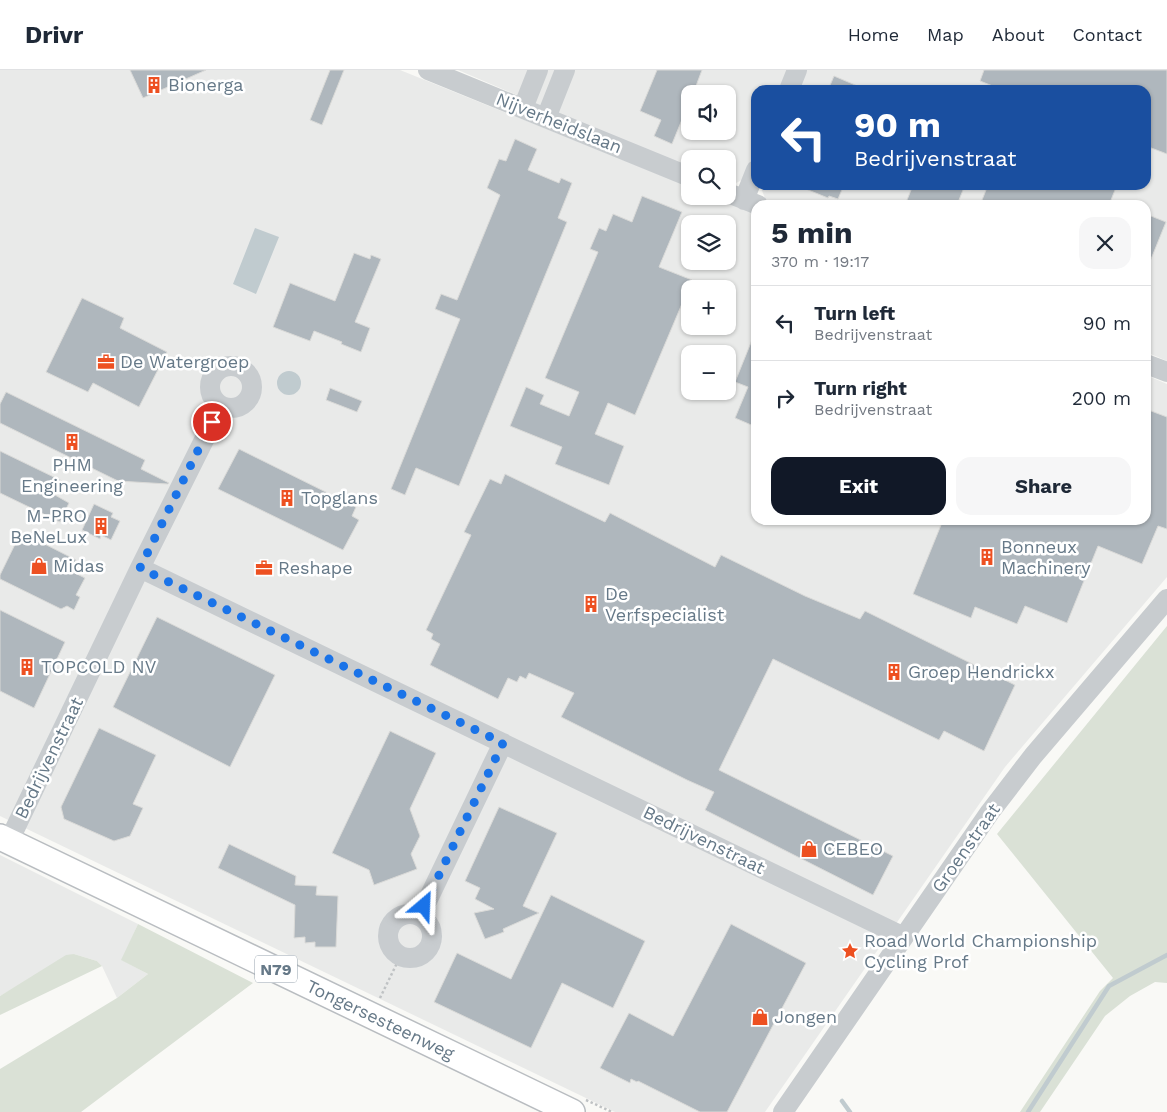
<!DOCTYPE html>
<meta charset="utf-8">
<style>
body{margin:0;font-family:"Work Sans",sans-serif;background:#f6f6f7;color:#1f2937;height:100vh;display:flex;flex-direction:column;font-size:19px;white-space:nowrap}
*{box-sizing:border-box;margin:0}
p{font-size:16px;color:#747a83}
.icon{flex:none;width:28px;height:28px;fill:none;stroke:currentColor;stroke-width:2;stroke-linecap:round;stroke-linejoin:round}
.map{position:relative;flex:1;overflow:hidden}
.panel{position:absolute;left:751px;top:130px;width:400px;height:325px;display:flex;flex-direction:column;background:#fff;border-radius:15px;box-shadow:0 1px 4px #0004}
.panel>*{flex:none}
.hud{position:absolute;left:751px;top:15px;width:400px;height:105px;border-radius:15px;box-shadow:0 1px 4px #0004;background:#1a4fa0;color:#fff;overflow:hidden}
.controls{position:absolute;left:681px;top:15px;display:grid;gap:10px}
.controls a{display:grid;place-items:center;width:55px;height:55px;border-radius:10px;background:#fff;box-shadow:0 1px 4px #0004;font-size:25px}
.pin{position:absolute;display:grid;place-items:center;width:42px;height:42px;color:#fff;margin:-21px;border:2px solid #fff;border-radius:50%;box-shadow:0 1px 5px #0007}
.me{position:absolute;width:55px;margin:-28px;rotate:26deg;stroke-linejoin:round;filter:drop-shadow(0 0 4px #0008)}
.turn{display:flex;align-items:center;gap:18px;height:105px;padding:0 20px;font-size:22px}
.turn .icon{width:65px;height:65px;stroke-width:2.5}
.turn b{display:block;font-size:35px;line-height:42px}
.round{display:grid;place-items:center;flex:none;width:52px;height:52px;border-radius:15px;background:#f6f6f7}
.headline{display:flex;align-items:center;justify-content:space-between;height:85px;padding:0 20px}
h1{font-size:30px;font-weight:700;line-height:38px}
.action{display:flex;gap:10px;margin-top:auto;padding:10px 20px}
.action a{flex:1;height:58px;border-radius:15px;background:#111827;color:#fff;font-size:20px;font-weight:700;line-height:58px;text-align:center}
.action a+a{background:#f6f6f7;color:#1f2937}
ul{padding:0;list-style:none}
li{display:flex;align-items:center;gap:15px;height:75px;padding:0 20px;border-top:1px solid #e0e1e3}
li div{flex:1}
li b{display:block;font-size:19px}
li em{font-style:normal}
header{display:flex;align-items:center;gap:30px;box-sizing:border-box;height:70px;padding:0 25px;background:#fff;border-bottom:1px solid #e0e1e3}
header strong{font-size:24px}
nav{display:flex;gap:28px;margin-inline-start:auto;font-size:18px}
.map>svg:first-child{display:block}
</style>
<header>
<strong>Drivr</strong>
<nav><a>Home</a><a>Map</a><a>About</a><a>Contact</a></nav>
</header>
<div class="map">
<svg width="1167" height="1042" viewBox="0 0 1167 1042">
<rect width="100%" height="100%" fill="#f9f9f6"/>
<path fill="#e9eae9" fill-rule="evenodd" d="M0,0H400L690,117V126H714L756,143V450H1146V305L1167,314V507L1005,697L765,1042H615L0,746ZM690,154H728V191H690ZM690,219H728V256H690ZM690,284H728V321H690Z
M458,0H791L783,20H756V87L744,109L736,113L728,112V89H690V99ZM690,24H728V61H690Z
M806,0H1167V291L1146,282V135H777L766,131L761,118L762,115H1146V20H798Z
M0,785L138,854L122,890L148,904L117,928L102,896L97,891L74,884L0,926Z"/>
<path fill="#dae1d6" d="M1167,556V913L1155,912L1130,926L1105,946L1040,1042H1020L1100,921L1113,908L997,764Z
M138,854L253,913L81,1042H0V999L117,928L148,904L121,890Z
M74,884L97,891L102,896L0,945V926L66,885Z"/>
<path fill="#c0cbcf" d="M255,158L279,167L256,224L233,214Z
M277 313a12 12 0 1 1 24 0a12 12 0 1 1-24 0Z"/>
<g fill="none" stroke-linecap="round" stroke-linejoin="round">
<path stroke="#c0cbcf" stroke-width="4.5" d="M842,1031L850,1042
M1028,1042L1109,916L1167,885"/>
</g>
<path fill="#afb7bd" stroke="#dadad8" d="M130,0H206L143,28Z
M330,0H344L322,55L310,50Z
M657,0H702L693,24H690V30L672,74L654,66L661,50L640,41Z
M984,0H1167V84L1146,76V20H1003L980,11Z
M834,6L867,20H828Z
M515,69L537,79L528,100L559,113L561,108L572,113L558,148L567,152L459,416L416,398L405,425L391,419L460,249L435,239L441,224L457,230L500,125L487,118L499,89L506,91Z
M796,115H844L838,129L829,126L828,128Z
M913,115H965L957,135H905Z
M988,115H1117L1109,135H980Z
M642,126L682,142L659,197L692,210L635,345L608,333L595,364L624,376L609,415L555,394L562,377L510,356L526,317L544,325L540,334L569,346L579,322L545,308L598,182L590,179L599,158L606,161L613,144L632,152Z
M1146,144L1166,152L1147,199H1146Z
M354,183L370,189L371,185L381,189L355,252L370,258L361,282L341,274L342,272L314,261L310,271L273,257L290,213L335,231Z
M82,228L124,248L120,258L167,282L139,337L93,313L88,322L46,302Z
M756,260V357L735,348L748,317L735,312Z
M330,318L362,331L357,342L326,330Z
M6,322L145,390L141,399L169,413L168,414L118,411L0,353V334Z
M1146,339L1167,347V459L1158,456L1142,494L1098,476L1067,553L1025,536L1017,554L975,537L971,548L913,524L943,450H1146Z
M239,379L356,437L352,446L359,450L343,480L218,419Z
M0,381L62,411L55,425L69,433L60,452L0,423Z
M505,404L605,452L610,443L715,497L721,485L805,526L860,549L865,541L1015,615L984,681L944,661L939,670L773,589L719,700L893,786L873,825L705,740L714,722L687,710L561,647L574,623L529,603L526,609L520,606L517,612L508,608L498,629L430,595L440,574L431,569L433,564L426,560L471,465L464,462L490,409L501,414Z
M94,434L113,443L111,447L120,451L111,470L101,465L100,469L82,460Z
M21,462L76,490L71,501L85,508L76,525L80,527L74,540L67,536L61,539L0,509V505Z
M0,540L65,572L34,638L0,621Z
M157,547L275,605L230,697L113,637Z
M99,658L156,685L133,734L143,738L130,766L114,771L64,749L61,737Z
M390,661L436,683L410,739L420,766L411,784L417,799L374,815L369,800L332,783Z
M499,737L557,763L523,836L539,843L503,859L504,862L485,869L474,843L494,839L475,829L480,818L465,811Z
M229,774L296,806L295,815L317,816L316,825L338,826L336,877H315V872L305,873V867L294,868L295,835L218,798Z
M551,825L645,871L613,938L562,913L531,978L434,932L457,883L511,909Z
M731,854L806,893L727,1042H700L638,1011L637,1012L631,1009L630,1013L600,998L629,943L673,966Z"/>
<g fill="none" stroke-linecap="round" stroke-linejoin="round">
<g stroke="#b9bdc1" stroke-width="28">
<g id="major">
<path id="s1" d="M0,767L572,1042"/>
</g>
</g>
<path stroke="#bfc2c4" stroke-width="2.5" stroke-dasharray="2.5 2.5" stroke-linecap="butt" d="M380,928L400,887
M586,1030L612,1042"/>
<path stroke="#c8cccf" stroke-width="20" d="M428,0L690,107
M789,20L797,0
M523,38L538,0
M546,48L565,0
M728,123L758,135
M744,130L756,100
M1146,294L1167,302
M210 317a21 21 0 1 1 42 0a21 21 0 1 1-42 0Z
M140,498L904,867
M9,771L140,498L221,336
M388 866a22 22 0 1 1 44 0a22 22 0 1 1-44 0Z
M420,846L503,673
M783,1042L990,742L1033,686L1167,529"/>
<use href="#major" stroke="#fff" stroke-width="25"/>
</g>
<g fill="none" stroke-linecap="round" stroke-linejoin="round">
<path stroke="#1a73e8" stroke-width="9" stroke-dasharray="0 16.2" d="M212,352L140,498L503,673L424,836"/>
</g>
<defs>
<g id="building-bare" transform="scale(1.35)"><path d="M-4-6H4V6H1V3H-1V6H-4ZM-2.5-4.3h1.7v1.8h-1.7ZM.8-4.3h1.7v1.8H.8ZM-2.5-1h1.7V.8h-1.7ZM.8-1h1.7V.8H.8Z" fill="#ed5021" stroke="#fff" stroke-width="2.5" paint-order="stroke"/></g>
<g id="office-bare" transform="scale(1.35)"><path d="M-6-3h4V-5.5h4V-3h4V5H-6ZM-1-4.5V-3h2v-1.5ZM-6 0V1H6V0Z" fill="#ed5021" stroke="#fff" stroke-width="2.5" paint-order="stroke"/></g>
<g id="shop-bare" transform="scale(1.35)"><path d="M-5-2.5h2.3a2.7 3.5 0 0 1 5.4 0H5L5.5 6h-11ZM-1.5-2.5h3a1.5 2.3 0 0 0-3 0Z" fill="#ed5021" stroke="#fff" stroke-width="2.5" paint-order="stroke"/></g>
<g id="sight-bare" transform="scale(1.35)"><path d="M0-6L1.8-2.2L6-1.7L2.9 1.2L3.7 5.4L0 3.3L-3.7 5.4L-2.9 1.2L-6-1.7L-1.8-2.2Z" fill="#ed5021" stroke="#fff" stroke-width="2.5" paint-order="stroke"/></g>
</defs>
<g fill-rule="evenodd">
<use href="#building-bare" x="154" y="15"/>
<use href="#office-bare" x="106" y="292"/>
<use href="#building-bare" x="72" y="372"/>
<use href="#building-bare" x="287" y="428"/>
<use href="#building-bare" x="101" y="456"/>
<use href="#building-bare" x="987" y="487"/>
<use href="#shop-bare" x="39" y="496"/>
<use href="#office-bare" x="264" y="498"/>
<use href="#building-bare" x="591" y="534"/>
<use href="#building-bare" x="27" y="597"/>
<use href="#building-bare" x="894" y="602"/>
<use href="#shop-bare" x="809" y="779"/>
<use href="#sight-bare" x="850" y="881"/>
<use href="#shop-bare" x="760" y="947"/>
</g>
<g text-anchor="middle" stroke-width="5" stroke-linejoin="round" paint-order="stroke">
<rect fill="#fff" stroke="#94a1ac" stroke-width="1" x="255" y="885.5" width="42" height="27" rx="4"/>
<g font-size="16" font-weight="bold" fill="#667988">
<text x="276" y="905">N79</text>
</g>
<g font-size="18" fill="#667988" stroke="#fff" text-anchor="start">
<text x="168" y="21">Bionerga</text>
<text x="120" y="298">De Watergroep</text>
<text x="72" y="401" text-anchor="middle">PHM<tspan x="72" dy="21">Engineering</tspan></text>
<text x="301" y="434">Topglans</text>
<text x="87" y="452" text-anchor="end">M-PRO<tspan x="87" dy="21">BeNeLux</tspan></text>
<text x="1001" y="483">Bonneux<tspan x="1001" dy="21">Machinery</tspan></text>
<text x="53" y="502">Midas</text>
<text x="278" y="504">Reshape</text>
<text x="605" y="530">De<tspan x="605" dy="21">Verfspecialist</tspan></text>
<text x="41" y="603">TOPCOLD NV</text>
<text x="908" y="608">Groep Hendrickx</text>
<text x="823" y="785">CEBEO</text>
<text x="864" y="877">Road World Championship<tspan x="864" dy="21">Cycling Prof</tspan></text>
<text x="774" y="953">Jongen</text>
</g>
<g font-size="18" fill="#667988" stroke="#fff">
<text transform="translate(559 53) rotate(22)" y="6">Nijverheidslaan</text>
<text transform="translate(49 688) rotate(-64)" y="6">Bedrijvenstraat</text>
<text transform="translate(704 770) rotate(26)" y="6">Bedrijvenstraat</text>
<text transform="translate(966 778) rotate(-55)" y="6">Groenstraat</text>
<text dy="6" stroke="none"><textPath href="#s1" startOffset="422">Tongersesteenweg</textPath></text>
</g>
</g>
</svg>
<div class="controls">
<a><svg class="icon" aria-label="sound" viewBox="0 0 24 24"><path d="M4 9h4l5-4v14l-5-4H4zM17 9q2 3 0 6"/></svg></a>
<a><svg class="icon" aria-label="search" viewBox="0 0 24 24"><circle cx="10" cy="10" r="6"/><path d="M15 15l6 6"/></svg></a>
<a><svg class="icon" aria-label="layers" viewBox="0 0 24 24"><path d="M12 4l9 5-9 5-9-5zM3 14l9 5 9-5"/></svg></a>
<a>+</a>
<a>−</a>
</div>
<div class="pin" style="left:212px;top:352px;background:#d93025"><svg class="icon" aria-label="arrive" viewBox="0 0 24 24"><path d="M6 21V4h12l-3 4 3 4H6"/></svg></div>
<svg class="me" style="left:424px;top:836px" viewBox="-20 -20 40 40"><path d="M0-17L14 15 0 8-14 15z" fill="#1a73e8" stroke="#fff" stroke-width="4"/></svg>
<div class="hud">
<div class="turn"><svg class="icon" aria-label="left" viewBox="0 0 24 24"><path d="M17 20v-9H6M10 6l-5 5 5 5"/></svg><div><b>90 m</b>Bedrijvenstraat</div></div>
</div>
<section class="panel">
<div class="headline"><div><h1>5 min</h1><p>370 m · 19:17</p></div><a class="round"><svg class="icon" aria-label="close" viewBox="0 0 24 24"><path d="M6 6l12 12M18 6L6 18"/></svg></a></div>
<ul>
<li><svg class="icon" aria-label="left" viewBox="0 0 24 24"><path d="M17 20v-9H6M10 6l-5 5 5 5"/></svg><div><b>Turn left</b><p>Bedrijvenstraat</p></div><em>90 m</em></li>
<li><svg class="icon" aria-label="right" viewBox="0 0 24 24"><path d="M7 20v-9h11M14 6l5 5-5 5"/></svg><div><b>Turn right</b><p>Bedrijvenstraat</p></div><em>200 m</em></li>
</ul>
<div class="action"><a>Exit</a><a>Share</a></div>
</section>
</div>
